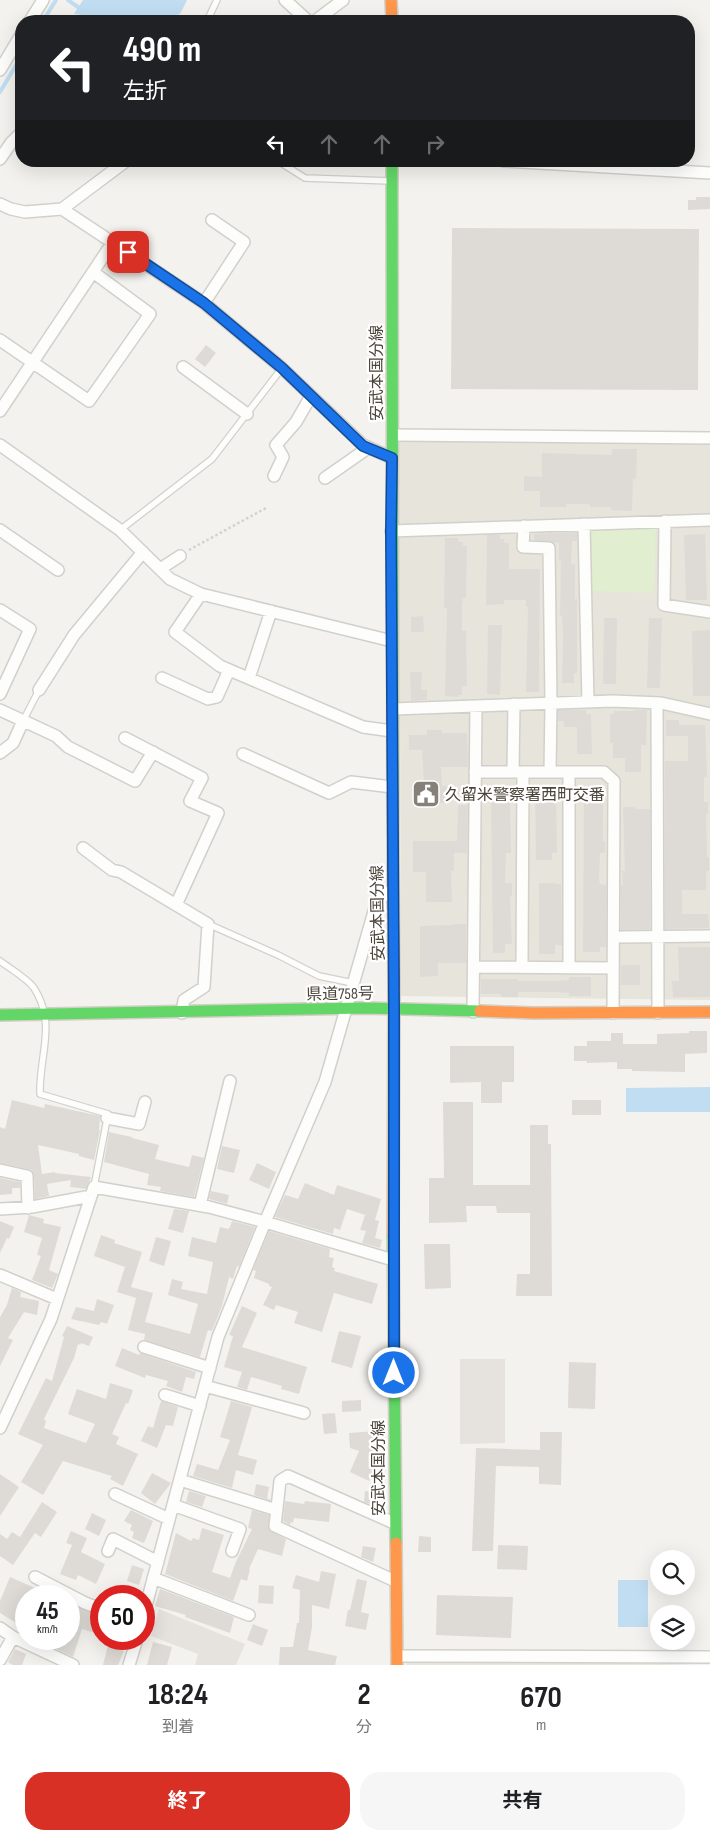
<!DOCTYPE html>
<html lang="ja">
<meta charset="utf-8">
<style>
body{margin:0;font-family:"Sofia Sans Condensed","Noto Sans JP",sans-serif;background:#f6f6f6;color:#202124;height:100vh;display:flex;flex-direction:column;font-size:19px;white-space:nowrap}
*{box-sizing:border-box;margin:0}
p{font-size:16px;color:#757577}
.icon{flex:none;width:28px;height:28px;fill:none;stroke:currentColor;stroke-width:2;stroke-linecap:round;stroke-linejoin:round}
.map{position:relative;height:1665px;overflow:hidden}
.drawer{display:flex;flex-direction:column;background:#fff;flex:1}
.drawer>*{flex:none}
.top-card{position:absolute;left:15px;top:15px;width:680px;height:152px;border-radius:20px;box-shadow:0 5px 20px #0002;background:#202124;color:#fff;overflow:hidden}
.controls{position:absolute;left:650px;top:1550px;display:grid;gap:10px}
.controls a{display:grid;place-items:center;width:45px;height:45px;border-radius:50%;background:#fff;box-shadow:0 5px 20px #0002;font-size:25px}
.speed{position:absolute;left:15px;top:1585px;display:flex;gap:10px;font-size:25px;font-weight:700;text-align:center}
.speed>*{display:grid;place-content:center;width:65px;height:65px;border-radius:50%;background:#fff;box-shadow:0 5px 20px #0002;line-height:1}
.speed small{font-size:12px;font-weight:400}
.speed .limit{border:8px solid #d22;background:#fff;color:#111}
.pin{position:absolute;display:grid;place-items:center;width:42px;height:42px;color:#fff;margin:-21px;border-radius:10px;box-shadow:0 2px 8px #0006}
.me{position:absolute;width:55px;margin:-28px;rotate:0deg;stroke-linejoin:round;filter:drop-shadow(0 0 4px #0008)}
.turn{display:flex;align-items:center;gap:18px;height:105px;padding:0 25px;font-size:22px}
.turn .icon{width:65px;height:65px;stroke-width:2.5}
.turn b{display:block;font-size:35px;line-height:42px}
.lanes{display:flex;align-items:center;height:48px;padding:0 25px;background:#0003;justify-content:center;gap:25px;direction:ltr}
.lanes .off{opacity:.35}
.eta{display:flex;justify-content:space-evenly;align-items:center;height:85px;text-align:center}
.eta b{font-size:30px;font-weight:700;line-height:35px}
.cta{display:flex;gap:10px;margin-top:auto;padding:10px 25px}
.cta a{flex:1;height:58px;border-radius:20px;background:#d93025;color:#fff;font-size:20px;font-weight:700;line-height:58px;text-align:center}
.cta a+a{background:#f6f6f6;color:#202124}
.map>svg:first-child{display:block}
</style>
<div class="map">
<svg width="710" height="1665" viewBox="0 0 710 1665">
<rect width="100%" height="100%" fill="#f4f2ee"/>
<path fill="#e7e4dc" d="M399,439L710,444V1000L401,996Z"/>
<path fill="#eae5da" d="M406,1661L616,1663L701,1665H406Z"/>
<path fill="#e1eecf" d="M590,523L656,525L654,593L588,591Z"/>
<path fill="#e6e3df" d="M460,1359H505V1443L460,1444Z
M159,1609L245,1644L236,1665H195L198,1654L151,1636Z"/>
<path fill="#c0ddf1" d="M83,0H187L180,14L157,21H137L74,14Z
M710,1087V1112H626V1088Z
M618,1580H648V1627H618Z"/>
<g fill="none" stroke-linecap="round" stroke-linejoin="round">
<path stroke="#c0ddf1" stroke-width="4" d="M68,0L78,7
M43,21L56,0
M0,92L21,57"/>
</g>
<path fill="#dedbd6" d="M696,197H710V209L688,210V200H696Z
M452,228L699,229L698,390L451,389Z
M206,345L216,353L205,367L195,359Z
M612,449H637L636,479H633L632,511L610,510L611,507H590V504H566V507H540V491H524V476L542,477V453L612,455Z
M577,532V541H572L571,564H575V599H577V673H574V683H562L563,635L562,616H560L561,561H559V543L534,540V534Z
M705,534L707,600H686L684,535Z
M487,535H500V539H504V543H509V569H540L539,692H526L528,607H526V600H504V604L486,605Z
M445,538H458V542H463V546H467L466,598H463L462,606V631H466L467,686H462V695H458V697L445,696L447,608H444Z
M423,616L424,632H411V617Z
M604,618H617L616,684H603Z
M649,618H662L660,688H647Z
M488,625H502L500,695L487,694Z
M710,630V696H693L692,631Z
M410,672H422L421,690H427V700L411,701Z
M558,710H586V714H591L592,754H577V727H564V721H558Z
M634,710H647L646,745H641V772H625V758H613V743H610V714H614V711H634Z
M666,720H679V725H705L707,777H704V802H708V814H706L707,857H709V871H706V890H682V914H708L709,928L665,929V761H688V736H666Z
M427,730H442V733H467L468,767H441L442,786H447V803H431V798H425L422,750H409V735H427Z
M552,788V795H556L557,853H552V860H536L535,789Z
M584,789H599V792H603V841H605V853H600L599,879L600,884L606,885V947H600V952H583Z
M505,791L510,793L511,853H506L505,883H512V896H510L512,944H505V953H493L491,792Z
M458,805H468L467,853H454V871H451L452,902H426V872H413V841H457Z
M623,807H635V809H650V929L621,930V885H623L622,871H625Z
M539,883H555V884H561L562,945H555V954H539Z
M453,924H466V963H438V976L420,977V926L453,925Z
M678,947H710V997H673L672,981H679Z
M621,965H640V985H621Z
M569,977H591V996H569V993L554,992H518V997H501V994H481V979H518V981H554L569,980Z
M689,1031H707V1053L685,1054V1072L632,1071V1069H617V1062L587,1063V1061H574V1046H587V1041H611V1033H623V1044H657V1034L689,1033Z
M450,1046H514V1082H502V1103H481V1082L450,1083Z
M12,1100L44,1108L45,1104L100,1116L99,1130H100L94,1160L79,1156V1154L38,1145L42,1174L55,1172V1173L91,1177L86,1189L70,1187L71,1180L47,1184L49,1196L35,1199L34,1176L32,1170L0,1163V1127L5,1129Z
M572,1100H601V1115H572Z
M443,1102H473V1185H530V1125H548V1144H551L552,1296H516L517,1274H530V1213H497L496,1206H466L467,1222L429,1223V1178H444Z
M109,1132L132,1137V1138L159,1145L155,1159L189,1167L192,1155L204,1158L194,1197L160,1191L161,1187L147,1185L149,1174L104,1162Z
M222,1146L240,1150L234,1173L217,1169Z
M257,1163L276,1172L269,1189L249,1180Z
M0,1178L20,1182V1188H12V1194L0,1195Z
M305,1183L334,1195L337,1185L381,1199L375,1220L379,1221L375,1238L382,1240L380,1248L362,1243L366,1231L360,1230L365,1215L347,1209L340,1230L334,1228L333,1234L275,1217L285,1195L298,1199Z
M211,1191L229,1195L227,1204L209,1199Z
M174,1209L189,1211L183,1233L168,1229Z
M29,1215L44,1219L43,1223L61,1227L49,1270L58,1274L52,1288L32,1280L41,1256L37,1255L42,1238L24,1232Z
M0,1221L14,1227L9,1239L7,1238L0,1253Z
M232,1221L255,1227L239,1267L237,1266L233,1279L229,1277L222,1306L212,1331L208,1330L200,1357L144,1340L145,1334L128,1330L136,1298L117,1292L125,1267L94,1256L101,1235L115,1240L114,1243L142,1252L131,1287L153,1293L145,1322L190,1334L198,1304L168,1295L172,1279L183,1282L181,1289L207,1294L213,1262L188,1256L192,1237L216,1243L220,1227L228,1229L230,1227Z
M269,1231L330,1249L329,1257L334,1258L332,1267L335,1268L334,1271L378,1284L372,1304L334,1293L322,1332L294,1323L298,1312L276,1305L274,1310L263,1305L272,1287L269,1286V1284L254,1278L256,1271L253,1270Z
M156,1237L171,1241L164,1266L149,1261Z
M424,1244H450L451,1288L425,1289Z
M12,1288L21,1292L20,1297L39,1301L37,1315L24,1312L8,1338L13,1340L0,1366V1317L7,1305Z
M97,1299L114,1305L107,1324L101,1322L99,1325L71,1319L76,1307L94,1311Z
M242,1306L257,1313L242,1347L307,1367L299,1394L281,1389L282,1386L251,1377L247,1390L237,1387L242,1372L224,1367L233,1336L229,1335Z
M67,1326L93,1337L89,1346L81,1343L80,1345L78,1344L74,1358L44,1419L46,1421L44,1428L86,1443L95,1424L68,1414L77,1389L106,1399L110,1383L133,1390L128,1404L126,1403L112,1434L119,1437L116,1444L138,1454L123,1486L110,1479L112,1476L63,1461L43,1495L21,1482L43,1445L18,1434L46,1378L52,1381L64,1337L62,1336Z
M339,1331L361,1336L352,1368L331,1362Z
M122,1348L139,1355L140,1353L196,1372L194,1379L186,1377L182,1392L166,1386L168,1381L146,1375L145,1378L115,1366Z
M569,1362L596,1363L595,1409L568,1408Z
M361,1400V1411L342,1412V1401Z
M161,1401L178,1407L173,1426L166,1425L157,1448L141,1441L148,1426L153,1428Z
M231,1401L252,1407L238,1455L257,1460L253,1475L236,1470L232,1488L193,1476L197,1464L218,1470L230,1440L220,1437Z
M335,1413L337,1433L324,1434L322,1414Z
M378,1431L379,1445L374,1446L375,1466L369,1481L350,1472L359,1451L350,1448L349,1433Z
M540,1432H562L561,1485L539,1484V1467L496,1466L493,1551H472L476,1448L540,1450Z
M152,1473L171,1483L155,1504L141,1493Z
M0,1474L19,1487L0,1516Z
M256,1484L269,1487L267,1498L270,1499V1500L254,1495Z
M189,1491L206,1496L202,1507L186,1502Z
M365,1491L379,1492V1507L364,1502Z
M285,1501L304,1504L305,1501L331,1504L329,1522L294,1518L293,1523L291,1522L290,1525L283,1521Z
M42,1502L57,1512L41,1537L35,1533L13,1565L0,1556V1534L7,1539L12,1532L20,1537Z
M131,1510L153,1521L144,1543L132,1538L134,1532L130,1530L132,1525L124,1521Z
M252,1510L269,1515V1530L286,1539L282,1556L258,1549L249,1569H250L247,1581L241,1579L233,1601L165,1574L176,1533L191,1541L193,1538L199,1540L202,1528L224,1535L212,1572L230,1578L235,1564L252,1529L248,1528Z
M92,1513L106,1520L99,1536L85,1529Z
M71,1531L87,1538L81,1552L105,1564L96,1584L78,1575L76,1580L60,1574L72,1545L66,1543Z
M419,1536L431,1537V1552H418Z
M498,1545L528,1546L527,1570L497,1569Z
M363,1546L376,1548L373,1562L361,1557Z
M132,1565L144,1569L139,1585L127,1581Z
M321,1571L336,1574L329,1609L312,1605V1627L308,1650L337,1656L335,1665H279L280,1647H293L297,1623H299L300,1590L292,1588L296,1575L319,1582Z
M10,1577L53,1596H26V1629L0,1613V1601Z
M357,1579L367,1581L361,1612L369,1614L366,1630L345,1626L348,1610H350Z
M259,1585L274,1586L273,1604L258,1603Z
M160,1589L234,1617L230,1633L185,1617L186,1615L155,1606Z
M437,1595L513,1597L511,1638L436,1635Z
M76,1607L101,1616V1635L82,1629L73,1657L54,1648L41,1639H69V1633Z
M253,1624L268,1630L262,1646L247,1640Z
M153,1642L172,1647L167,1665H147Z
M108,1645L124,1651L118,1665H103Z
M15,1649L26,1654L22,1665H13L8,1662Z"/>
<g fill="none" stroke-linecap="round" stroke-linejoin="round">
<g stroke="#d2d0cb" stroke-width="8">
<path id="lane" d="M207,21L217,0
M278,161L305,178L391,181
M120,530L212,459L282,368
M23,721L39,690
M208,924L278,955L319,976L353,983
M0,961C9,968 28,979 34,988C57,1024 39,1055 40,1094L108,1114L94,1187"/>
</g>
<g stroke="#d2d0cb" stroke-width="14">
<path id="street" d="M285,0L308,21
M30,21L43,0
M315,21L343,0
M0,70L21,35
M0,159L11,143L21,133
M504,161L710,173
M0,204L11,209L25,212L62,209L126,161
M62,209L204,303L282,368L363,445L392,458
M204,303L244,242L212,220
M0,340L89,401L150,314L93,272
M183,367L247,414
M0,411L113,242
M393,435L710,438
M0,445L120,530L170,579L201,594L392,641
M274,476L283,457L276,445L296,422L311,396
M325,478L368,448
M665,521L664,605L710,612
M584,524L588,702
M524,526L523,547L549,548L551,703L550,772
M0,530L58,570
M391,531L710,520
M160,569L180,556
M201,594L175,632L220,666L363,727L392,731
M0,610L30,629L0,694
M162,678L208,699L217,697L229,670
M249,678L271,611
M39,690L74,635L143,552
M657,703L658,1013
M393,709L613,701L661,703L710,714
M0,710L56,736L68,747L135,781L153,752
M125,738L202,778L190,801L218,813L176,905
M0,753L13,743L23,721
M243,754L329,793L351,782L392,787
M475,772H604L614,781L613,1013
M513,772L514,704
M83,848L112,870L121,872L208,924L204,987L184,1000L182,1013
M621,937L710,936
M474,967L613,968
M522,967L523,772
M569,967V772
M473,1012L476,706
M107,1118L139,1124L145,1102
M0,1170L27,1176L28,1208
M200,1205L230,1081
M0,1209L32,1207L91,1196
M0,1275L57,1299
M144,1347L210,1368
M205,1386L304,1413
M165,1395L200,1406
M0,1428L51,1319L94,1187L209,1207L265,1222L393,1260
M180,1480L277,1510
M115,1494L169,1519
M173,1505L240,1529L232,1551
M394,1523L288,1476L280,1481L275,1526L395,1581
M108,1551L113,1539L158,1562
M35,1577L85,1603L101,1609
M153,1578L249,1615
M144,1613L218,1337L265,1222L325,1082L377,901L393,889
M0,1628L13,1637L73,1665
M397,1656L710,1657
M0,1660L13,1637
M129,1665L137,1639"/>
</g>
<g stroke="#d3cfc5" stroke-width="14">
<path id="fast" d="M392,161C393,393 392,625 393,857
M0,1015L364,1008L480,1011
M393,1235L396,1543"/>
</g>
<g stroke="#d3cfc5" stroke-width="14">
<path id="slow" d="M391,0L392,21
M480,1011L533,1013L710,1012
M393,1235L394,985
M396,1543L397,1665"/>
</g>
<g stroke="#d3cfc5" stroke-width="14">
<path id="jam" d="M393,857L394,985"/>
</g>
<path stroke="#d3d2cc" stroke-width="2.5" stroke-dasharray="2.5 2.5" stroke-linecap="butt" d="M189,550L266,508"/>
<use href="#lane" stroke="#fdfdfc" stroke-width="5.5"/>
<use href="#street" stroke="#fdfdfc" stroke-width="11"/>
<use href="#fast" stroke="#63d668" stroke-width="11"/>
<use href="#slow" stroke="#ff974d" stroke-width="11"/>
<use href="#jam" stroke="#b3261e" stroke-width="11"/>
</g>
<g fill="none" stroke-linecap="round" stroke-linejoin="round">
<g stroke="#114b97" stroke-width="12">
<path id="route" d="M128,252L204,303L282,368L363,446L392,458L391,531L394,1009V1373"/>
</g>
<use href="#route" stroke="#1a73e8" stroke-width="9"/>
</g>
<defs>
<g id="civic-square" transform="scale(1.4375)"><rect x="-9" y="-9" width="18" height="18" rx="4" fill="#868178" stroke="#fff"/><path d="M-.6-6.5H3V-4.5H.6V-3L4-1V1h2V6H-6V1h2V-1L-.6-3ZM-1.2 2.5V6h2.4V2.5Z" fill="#fff"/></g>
</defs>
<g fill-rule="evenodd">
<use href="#civic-square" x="426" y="794"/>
</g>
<g text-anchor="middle" stroke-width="4.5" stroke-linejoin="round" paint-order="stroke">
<g font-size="16" fill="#4b4439" stroke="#fff">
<text transform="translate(376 373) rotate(-90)" y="6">安武本国分線</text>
<text transform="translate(377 913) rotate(-91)" y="6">安武本国分線</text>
<text transform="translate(340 993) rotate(-1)" y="6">県道758号</text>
<text transform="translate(378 1468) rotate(-90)" y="6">安武本国分線</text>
</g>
<g font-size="16" fill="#4b4439" stroke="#fff" text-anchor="start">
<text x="445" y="800">久留米警察署西町交番</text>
</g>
</g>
</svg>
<div class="controls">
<a><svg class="icon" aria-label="search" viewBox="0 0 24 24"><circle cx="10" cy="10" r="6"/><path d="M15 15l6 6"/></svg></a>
<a><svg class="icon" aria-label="layers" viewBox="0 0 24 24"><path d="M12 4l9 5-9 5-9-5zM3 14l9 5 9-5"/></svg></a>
</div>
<div class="speed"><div>45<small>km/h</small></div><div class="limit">50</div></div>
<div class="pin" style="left:128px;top:252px;background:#d93025"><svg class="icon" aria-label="arrive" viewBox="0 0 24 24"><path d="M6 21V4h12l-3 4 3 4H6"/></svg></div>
<svg class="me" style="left:394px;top:1373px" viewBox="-20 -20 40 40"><circle r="17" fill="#1a73e8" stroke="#fff" stroke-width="3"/><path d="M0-11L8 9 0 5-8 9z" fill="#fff"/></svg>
<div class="top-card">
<div class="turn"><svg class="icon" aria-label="left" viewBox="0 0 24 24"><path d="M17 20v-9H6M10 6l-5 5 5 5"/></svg><div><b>490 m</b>左折</div></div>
<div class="lanes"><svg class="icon" aria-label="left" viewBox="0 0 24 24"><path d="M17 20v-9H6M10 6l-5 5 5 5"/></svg><svg class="icon off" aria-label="ahead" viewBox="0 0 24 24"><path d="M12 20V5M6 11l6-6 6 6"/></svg><svg class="icon off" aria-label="ahead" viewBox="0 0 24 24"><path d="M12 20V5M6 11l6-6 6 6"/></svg><svg class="icon off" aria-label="right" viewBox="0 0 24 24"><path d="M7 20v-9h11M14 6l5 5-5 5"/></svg></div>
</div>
</div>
<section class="drawer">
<div class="eta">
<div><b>18:24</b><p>到着</p></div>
<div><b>2</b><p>分</p></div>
<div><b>670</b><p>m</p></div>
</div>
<div class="cta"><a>終了</a><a>共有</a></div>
</section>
